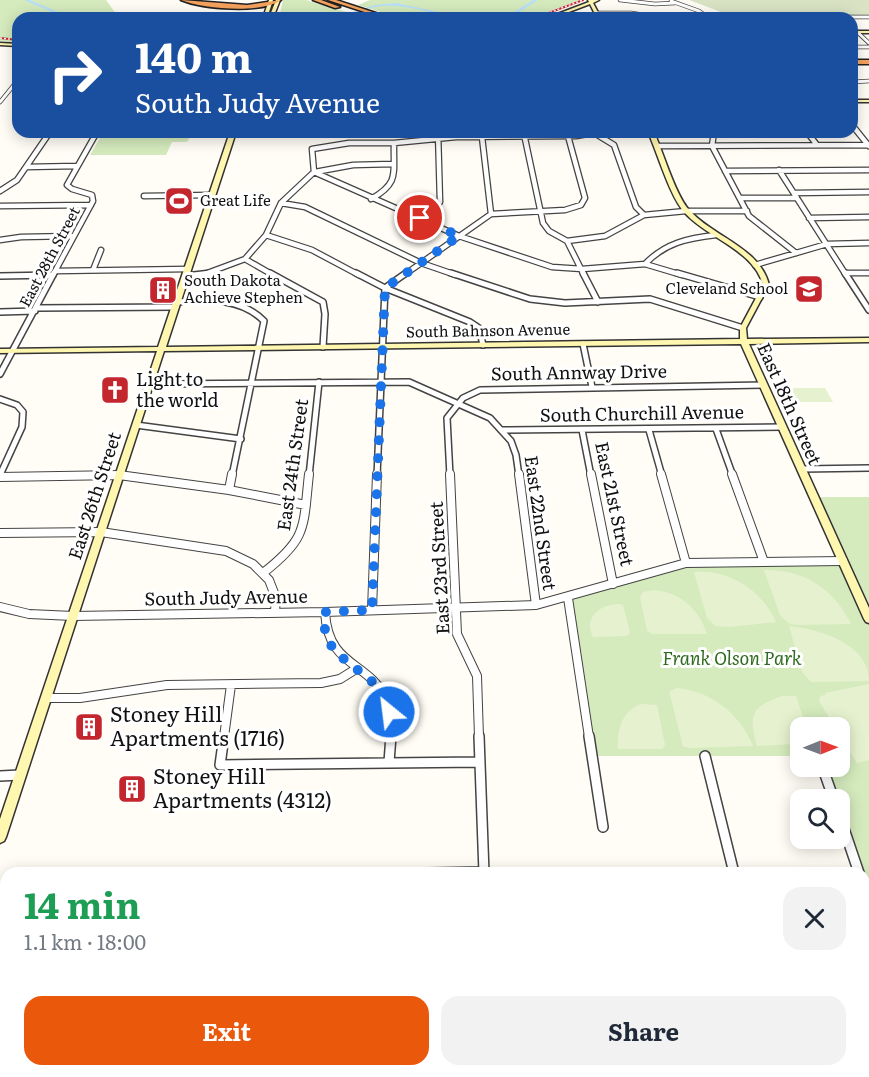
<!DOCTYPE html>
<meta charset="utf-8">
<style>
body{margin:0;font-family:Literata,serif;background:#f2f2f3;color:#1f2937;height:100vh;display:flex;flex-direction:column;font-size:22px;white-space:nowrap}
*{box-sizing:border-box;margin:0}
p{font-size:20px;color:#747a83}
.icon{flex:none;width:33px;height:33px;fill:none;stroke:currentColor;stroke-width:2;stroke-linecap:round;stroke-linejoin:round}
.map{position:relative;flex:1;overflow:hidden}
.panel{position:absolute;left:0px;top:867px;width:870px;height:210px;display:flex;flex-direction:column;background:#fff;border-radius:18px 18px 0 0;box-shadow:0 3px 15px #0003}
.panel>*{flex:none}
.banner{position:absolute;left:12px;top:12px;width:846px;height:126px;border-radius:18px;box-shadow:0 3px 15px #0003;background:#1a4fa0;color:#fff;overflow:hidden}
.needle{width:39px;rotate:89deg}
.buttons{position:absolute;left:790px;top:717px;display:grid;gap:12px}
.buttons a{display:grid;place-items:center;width:60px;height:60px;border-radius:12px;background:#fff;box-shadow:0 3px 15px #0003;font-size:30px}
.pin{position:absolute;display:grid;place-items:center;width:51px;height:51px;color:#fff;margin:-26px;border:3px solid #fff;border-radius:50%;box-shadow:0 2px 6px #0007}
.me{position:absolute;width:66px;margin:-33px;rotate:331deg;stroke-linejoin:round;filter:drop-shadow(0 0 4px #0008)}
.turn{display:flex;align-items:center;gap:21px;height:126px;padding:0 24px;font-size:27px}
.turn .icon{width:78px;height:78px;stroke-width:2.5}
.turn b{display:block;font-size:42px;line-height:51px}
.round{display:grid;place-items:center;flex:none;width:63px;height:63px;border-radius:18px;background:#f2f2f3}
.head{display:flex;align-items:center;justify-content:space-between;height:102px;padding:0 24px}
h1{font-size:36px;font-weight:700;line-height:45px;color:#1e9e55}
.primary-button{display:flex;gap:12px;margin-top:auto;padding:12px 24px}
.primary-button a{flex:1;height:69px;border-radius:18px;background:#ea580c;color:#fff;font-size:24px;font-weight:700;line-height:69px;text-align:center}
.primary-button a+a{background:#f2f2f3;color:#1f2937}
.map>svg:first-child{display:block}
</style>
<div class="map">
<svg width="869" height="1077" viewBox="0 0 869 1077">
<rect width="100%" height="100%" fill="#fffdf5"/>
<path fill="#d5ebbd" d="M0,0H106L119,18H18V43L0,41Z
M283,0H306L367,18H279Z
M370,0H580L530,18H401L358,5Z
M191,136L187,142H172L166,155H90L100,138Z
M819,497H869V902L864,887V873H859L840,817V800L834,799L822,767L840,766V728H801V756H592L568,598L686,563L843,560Z"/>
<path fill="#d9e3c4" d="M689,0H869V15L751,18L721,12Z"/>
<path fill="#e6f2cf" d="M787,388H825L833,402H793Z
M764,570C804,569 834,589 851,624L796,625L788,623L780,615Z
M694,572C729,569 762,590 776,622L729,627L715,626L707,618Z
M655,590C681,593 699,609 707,634H653L647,631L640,597L643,592Z
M619,604L623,605L630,632L627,636L593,637C583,617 601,604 619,604Z
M789,626C818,629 869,643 869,681L811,682L802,672Z
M869,684V760L857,763L840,736V728L835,727L819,701L820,696L826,695L825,693Z
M677,688C711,691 740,714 753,746L689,748L683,746L670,695V691Z
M782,696H796L806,726H809L801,728V747H794L793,744L757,746C748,715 752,706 782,696Z
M640,704L657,705L665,745L662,749H618C617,730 621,713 640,704Z"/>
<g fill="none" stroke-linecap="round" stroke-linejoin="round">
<path fill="#b9e0f7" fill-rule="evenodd" d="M24,0H30L72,18H66Z
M533,0H538L510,18H505Z
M396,3L462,17L464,18H455C430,13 401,2 375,7C361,10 348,18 334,18L375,5Z"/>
<g stroke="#444" stroke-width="4.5">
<path id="street-far4" d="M620,0L655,4L675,3
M671,1L699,11L707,17
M597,13H631L663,18
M557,15L563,18
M843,17H869
M696,18H717
M852,27L869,43
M852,47H869
M852,82L869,81
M0,102L18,80"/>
</g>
<g stroke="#444" stroke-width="7">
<path id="street-far3" d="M852,125L869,146
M323,132H338
M714,132L712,146L749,216L796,253
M807,132L817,145
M524,134L543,223L549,231L567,241L584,275
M596,134L614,145L636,207L644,215
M482,137L491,214
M657,146L869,145
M26,167L77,166
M779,170L846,275
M725,171L869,170
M314,172L459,236L552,267L582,269L645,264L682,275
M315,172L353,165L393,164
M0,191L17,180L50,132
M794,193L869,192
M144,196L212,195
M741,198H797
M371,199C400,183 393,173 394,143
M281,203L305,207L421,263L456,275
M0,206L91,205
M420,218L434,210L440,202L438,132
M809,218L869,217
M266,235L312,250L359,275
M0,240L21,237L74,236
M567,241L605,236L644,215L686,211H747
M645,264C665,243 688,238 716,235
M755,265L827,244L869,243
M93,270L101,250
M56,271L188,269
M845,273H869
M53,275L93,201L92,195L72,189L67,185L97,132
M202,275L245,259
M273,275L245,259L266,235L281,203L314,172L312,149L349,143H394L456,137L576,136L599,132
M404,275L491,214L565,210L581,205L585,198L568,136"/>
</g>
<g stroke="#444" stroke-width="8">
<path id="street-far2" d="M270,273L323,302L325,314L323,347
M356,273L385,288L470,322L479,328L483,345
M451,273L530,299L565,303L650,299L743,328
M583,273L598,302
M677,273L760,297
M845,273L869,310
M0,276L53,275
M185,276L211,273
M177,302C209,300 240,297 264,321L232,476
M37,308L175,307
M0,312L35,311
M583,344L592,387
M0,374L54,273
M150,384L409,382L490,418L511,441L516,455L519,476
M0,399L17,405L23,412L22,427L0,475
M136,425L241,439
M716,429L733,476
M501,430L783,427
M582,430L591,476
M649,430L662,476
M802,469L869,468
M72,476H125
M309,476L319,382
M377,476L385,288L406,273
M450,476L447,418L463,398L480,390L764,385"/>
</g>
<g stroke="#444" stroke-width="10">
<path id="street-far1" d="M450,474L457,634L477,676L479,737
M519,474L536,605
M591,474L613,584
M661,474L686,563
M732,474L764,562
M0,477L119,475L229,490L306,505
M229,490L232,474
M0,533L101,532L226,551L253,564L269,580L276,598L275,611
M263,573C308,538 303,528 309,474
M568,598L589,737
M0,607L29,614L73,616L325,612L536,605L686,563L843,561
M372,610L377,474
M325,612C328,668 368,660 387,700C392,712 391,725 391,737
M46,698H80L167,685L321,683L340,679L356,669
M224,737L231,685"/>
</g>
<g stroke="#444" stroke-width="12">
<path id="street" d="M224,736L220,765L479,762
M479,736L484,873
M589,736L603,827
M705,756L734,873
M389,762L391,736
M822,766L834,800
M0,776L20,775
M840,817L859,873
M428,873L484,872
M864,887L869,902
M687,1071L688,1077"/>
</g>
<g stroke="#333" stroke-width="3">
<path id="secondary" d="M269,0H273L267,18H263Z
M276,0H280L273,18H269Z
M588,0H599L593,3L601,18H597L590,4L553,18H547L589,2Z
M852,31H869V33H852Z
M0,43L18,44V46L0,45Z
M852,100H869V102H852Z
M230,132H236L166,347L740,339V328L763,285C754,250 707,238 685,213C670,197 658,154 648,132H654C663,152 676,197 690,211C714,237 760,248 769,285L746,328L747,339L869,338V342L749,344L869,608V623L866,622L864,619L741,344L164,351L6,837L4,841L0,843V819L157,351L0,353V349L158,347Z
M864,1019H869V1033H864Z
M6,1038V1052L0,1053V1039Z"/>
</g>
<g stroke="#222" stroke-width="3">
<path id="highway" d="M181,0L247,5L281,0C261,14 203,9 181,0Z
M313,0H321L340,7L335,8Z
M328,0H336L391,18H383Z
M852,60H869V64H852Z"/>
</g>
<use href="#street-far4" stroke="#fff" stroke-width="3"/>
<use href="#street-far3" stroke="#fff" stroke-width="4.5"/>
<use href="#street-far2" stroke="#fff" stroke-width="5"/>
<use href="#street-far1" stroke="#fff" stroke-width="8"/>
<use href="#street" stroke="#fff" stroke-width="9"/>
<use href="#secondary" fill="#fff6b0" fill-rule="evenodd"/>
<use href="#highway" fill="#f5a25d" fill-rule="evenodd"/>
<g stroke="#c4262e" stroke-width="2">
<path id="rail" d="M535,18L583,0
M0,38L18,40"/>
</g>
<use href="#rail" stroke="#fff" stroke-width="1.5" stroke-dasharray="2" stroke-linecap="butt"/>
</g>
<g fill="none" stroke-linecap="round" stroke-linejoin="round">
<path stroke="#1a73e8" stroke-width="10" stroke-dasharray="0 18" d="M389,712C386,678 342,668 328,640C324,632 324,621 325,612L372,610L385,288L459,236L420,218"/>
</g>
<defs>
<g id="stadium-square" transform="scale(1.5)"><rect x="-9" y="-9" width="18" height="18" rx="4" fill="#c4262e" stroke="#fff"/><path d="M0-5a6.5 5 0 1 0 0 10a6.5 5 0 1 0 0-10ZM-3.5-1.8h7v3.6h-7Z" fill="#fff"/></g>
<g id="school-square" transform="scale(1.5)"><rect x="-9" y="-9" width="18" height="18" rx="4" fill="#c4262e" stroke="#fff"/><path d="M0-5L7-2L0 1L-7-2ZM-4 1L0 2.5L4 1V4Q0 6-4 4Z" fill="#fff"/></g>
<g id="building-square" transform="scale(1.5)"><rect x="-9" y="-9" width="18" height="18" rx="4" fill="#c4262e" stroke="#fff"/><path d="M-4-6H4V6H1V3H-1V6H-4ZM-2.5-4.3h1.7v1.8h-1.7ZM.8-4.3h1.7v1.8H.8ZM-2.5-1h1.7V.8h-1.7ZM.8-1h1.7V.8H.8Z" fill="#fff"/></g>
<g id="church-square" transform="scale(1.5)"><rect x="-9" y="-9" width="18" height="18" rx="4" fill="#c4262e" stroke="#fff"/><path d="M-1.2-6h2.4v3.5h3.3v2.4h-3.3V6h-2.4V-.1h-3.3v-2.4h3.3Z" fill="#fff"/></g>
</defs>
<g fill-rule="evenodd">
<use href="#stadium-square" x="179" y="201"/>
<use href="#school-square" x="809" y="289"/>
<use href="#building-square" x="163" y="290"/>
<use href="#church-square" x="115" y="390"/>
<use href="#building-square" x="89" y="727"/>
<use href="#building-square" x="132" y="789"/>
</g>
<g text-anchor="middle" stroke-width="6" stroke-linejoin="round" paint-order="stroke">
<g font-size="15" fill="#111" stroke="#fff" text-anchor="start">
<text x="200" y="206">Great Life</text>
<text x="184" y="286">South Dakota<tspan x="184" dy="17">Achieve Stephen</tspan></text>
<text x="788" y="294" text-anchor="end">Cleveland School</text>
</g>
<g font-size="15" fill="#111" stroke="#fff">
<text transform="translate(50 257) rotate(-62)" y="5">East 28th Street</text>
<text transform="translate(488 331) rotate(-1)" y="5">South Bahnson Avenue</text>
</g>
<g font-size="18" fill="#111" stroke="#fff">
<text transform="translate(579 373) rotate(-1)" y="6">South Annway Drive</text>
<text transform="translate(789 404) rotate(66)" y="6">East 18th Street</text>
<text transform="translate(642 414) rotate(-1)" y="6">South Churchill Avenue</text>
<text transform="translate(293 465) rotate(-82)" y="6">East 24th Street</text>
<text transform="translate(95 496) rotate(-72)" y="6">East 26th Street</text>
<text transform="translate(614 504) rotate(78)" y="6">East 21st Street</text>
<text transform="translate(540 523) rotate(82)" y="6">East 22nd Street</text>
<text transform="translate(440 568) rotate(-93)" y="6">East 23rd Street</text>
<text transform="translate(226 598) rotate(-1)" y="6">South Judy Avenue</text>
</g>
<g font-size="18" fill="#111" stroke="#fff" text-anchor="start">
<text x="136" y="386">Light to<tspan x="136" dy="21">the world</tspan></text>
</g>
<g font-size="18" font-style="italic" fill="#2f6b1f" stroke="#fff">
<text x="732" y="665">Frank Olson Park</text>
</g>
<g font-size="21" fill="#111" stroke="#fff" text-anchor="start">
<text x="110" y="722">Stoney Hill<tspan x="110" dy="24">Apartments (1716)</tspan></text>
<text x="153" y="784">Stoney Hill<tspan x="153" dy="24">Apartments (4312)</tspan></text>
</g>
</g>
</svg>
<div class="buttons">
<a><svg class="needle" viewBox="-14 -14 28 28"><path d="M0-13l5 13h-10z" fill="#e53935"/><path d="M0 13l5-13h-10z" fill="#747a83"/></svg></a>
<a><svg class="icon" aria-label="search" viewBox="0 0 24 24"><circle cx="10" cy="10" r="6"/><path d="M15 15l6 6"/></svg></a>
</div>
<div class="pin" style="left:420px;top:218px;background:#d93025"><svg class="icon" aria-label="arrive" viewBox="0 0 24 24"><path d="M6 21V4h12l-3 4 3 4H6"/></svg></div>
<svg class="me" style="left:389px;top:712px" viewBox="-20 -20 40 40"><circle r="17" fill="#1a73e8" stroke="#fff" stroke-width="3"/><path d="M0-11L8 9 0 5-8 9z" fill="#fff"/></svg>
<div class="banner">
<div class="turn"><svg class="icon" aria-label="right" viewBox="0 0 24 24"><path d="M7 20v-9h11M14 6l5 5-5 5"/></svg><div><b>140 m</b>South Judy Avenue</div></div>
</div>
<section class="panel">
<div class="head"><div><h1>14 min</h1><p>1.1 km · 18:00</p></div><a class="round"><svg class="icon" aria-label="close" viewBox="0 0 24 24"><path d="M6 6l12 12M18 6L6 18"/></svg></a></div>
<div class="primary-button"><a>Exit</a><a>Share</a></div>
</section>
</div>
